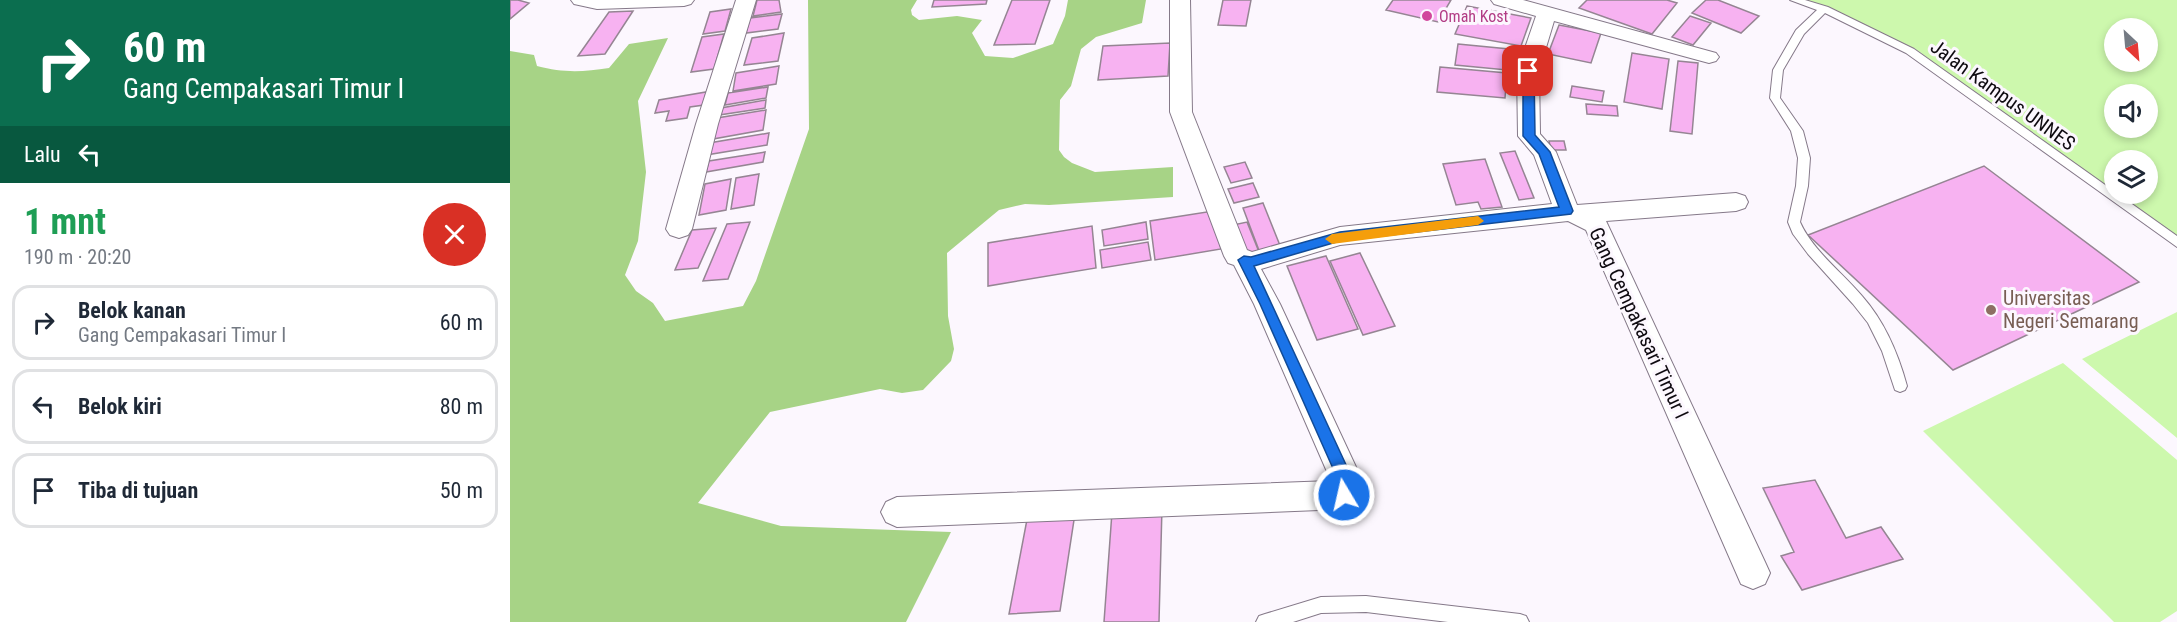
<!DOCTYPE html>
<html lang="id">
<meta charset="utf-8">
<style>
body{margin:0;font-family:"Roboto Condensed",sans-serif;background:#f2f2f3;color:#1f2937;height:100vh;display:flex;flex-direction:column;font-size:22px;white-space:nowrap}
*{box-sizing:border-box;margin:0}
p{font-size:20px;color:#747a83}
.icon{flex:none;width:33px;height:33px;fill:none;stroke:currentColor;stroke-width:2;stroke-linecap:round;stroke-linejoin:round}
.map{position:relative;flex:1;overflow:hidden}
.panel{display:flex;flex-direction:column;background:#fff;width:510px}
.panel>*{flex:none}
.hud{background:#0b6e4f;color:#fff;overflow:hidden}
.needle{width:39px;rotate:154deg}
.tools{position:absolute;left:1594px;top:18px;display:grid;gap:12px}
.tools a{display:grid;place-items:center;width:54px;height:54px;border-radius:50%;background:#fff;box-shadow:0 3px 9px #0003;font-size:30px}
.pin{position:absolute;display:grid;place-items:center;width:51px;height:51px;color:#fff;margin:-26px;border-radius:12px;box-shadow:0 3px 9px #0006}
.me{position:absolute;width:66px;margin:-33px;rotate:351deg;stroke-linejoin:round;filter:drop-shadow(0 0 4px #0008)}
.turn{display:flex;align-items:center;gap:21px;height:126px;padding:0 24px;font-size:27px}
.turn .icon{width:78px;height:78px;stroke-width:2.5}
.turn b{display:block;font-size:42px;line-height:51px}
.then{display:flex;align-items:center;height:57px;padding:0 24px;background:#0003;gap:12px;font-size:22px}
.round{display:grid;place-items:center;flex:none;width:63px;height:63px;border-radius:32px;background:#f2f2f3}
.head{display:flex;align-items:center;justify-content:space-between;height:102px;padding:0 24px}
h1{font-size:36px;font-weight:700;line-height:45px;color:#1e9e55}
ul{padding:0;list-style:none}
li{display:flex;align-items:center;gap:18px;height:75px;margin:0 12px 9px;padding:0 12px;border:3px solid #e0e1e3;border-radius:18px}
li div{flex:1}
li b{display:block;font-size:22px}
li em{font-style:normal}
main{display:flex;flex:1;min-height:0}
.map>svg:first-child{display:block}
</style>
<main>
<section class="panel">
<div class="hud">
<div class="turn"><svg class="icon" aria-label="right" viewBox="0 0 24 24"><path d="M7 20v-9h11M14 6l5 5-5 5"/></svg><div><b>60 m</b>Gang Cempakasari Timur I</div></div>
<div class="then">Lalu<svg class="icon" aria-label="left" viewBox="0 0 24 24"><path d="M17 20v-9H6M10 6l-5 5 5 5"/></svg></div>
</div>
<div class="head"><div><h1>1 mnt</h1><p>190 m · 20:20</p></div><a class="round" style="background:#d93025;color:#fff"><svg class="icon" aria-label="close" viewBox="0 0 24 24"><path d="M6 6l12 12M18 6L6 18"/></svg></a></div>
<ul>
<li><svg class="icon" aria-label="right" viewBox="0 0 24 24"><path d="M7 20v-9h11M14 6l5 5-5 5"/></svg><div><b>Belok kanan</b><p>Gang Cempakasari Timur I</p></div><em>60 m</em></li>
<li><svg class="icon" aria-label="left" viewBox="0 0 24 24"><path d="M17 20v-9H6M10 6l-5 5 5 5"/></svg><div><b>Belok kiri</b></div><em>80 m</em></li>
<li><svg class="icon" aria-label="arrive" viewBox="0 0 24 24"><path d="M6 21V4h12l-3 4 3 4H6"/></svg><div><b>Tiba di tujuan</b></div><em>50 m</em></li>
</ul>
</section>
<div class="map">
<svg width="1667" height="622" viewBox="0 0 1667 622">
<rect width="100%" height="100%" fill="#fcf7fe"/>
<path fill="#cdf8ad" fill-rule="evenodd" d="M1295,0H1667V237L1607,194H1638V160H1605V192L1405,49L1316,7ZM1605,28H1638V62H1605ZM1605,94H1638V128H1605Z
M1667,312V438L1572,359Z
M1553,363L1667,460V611L1650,622H1604L1413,431Z"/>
<path fill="#a7d386" d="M298,0H407L401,10L402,15L409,20L447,16L472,20L462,33L475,56L503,58L543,44L555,16L558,0H636L632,23L586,37L571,49L561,86L550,100L549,150L554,157L562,163L585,172L663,167V197L539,205L515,204L489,210L437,253L438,316L444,349L441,361L413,390L392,393L370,389L260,412L188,503L271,526L441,532L396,622H0V51L24,55L27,66C53,73 73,72 99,68L119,44L158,38L128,101L136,172L128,241L115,275L126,291L143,303L155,321L233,306L246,281L299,129Z"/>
<path fill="#f7b2f1" stroke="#958593" stroke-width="1.5" d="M0,0H8L19,3L0,19Z
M247,0H269L271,12L243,16Z
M424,0H477L476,4L422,7Z
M502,0H540L525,44L484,45Z
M713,0H741L736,26L708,25Z
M883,0H941L928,22L876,10Z
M1077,0H1157L1167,3L1142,34L1069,8Z
M1196,0H1208L1249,16L1231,33L1182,13Z
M957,6L1021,18L1011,46L945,34Z
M221,9L215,31L193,34L200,12Z
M123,11L95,54L68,56L99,12Z
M272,14L268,29L236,33L240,18Z
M1180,16L1201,23L1183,45L1162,37Z
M1049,25L1091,33L1081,63L1038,54Z
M274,33L268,61L234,65L242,38Z
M214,34L204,69L181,72L192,37Z
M660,43L658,76L588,80L593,46Z
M948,44L999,49L997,70L945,65Z
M1122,53L1159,59L1152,109L1114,102Z
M1168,61L1188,63L1182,134L1160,131Z
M269,66L266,84L223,91L226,73Z
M930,67L997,73L995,98L927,92Z
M1062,86L1094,91L1092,102L1060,97Z
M258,87L256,98L215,105L218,93Z
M196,92L194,105L180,107L177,118L156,121L159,111L145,113L149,100Z
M256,100L255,108L209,115L211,108Z
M1076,104L1107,106L1108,116L1077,114Z
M256,110L253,130L203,139L207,118Z
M259,133L257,145L196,155L199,143Z
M1039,141H1054L1056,150H1041Z
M1005,151L1024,198L1009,200L990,153Z
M255,152L253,162L196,172L199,161Z
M975,159L992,207L971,209L968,202L946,205L933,164Z
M735,162L742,178L721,183L714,167Z
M1474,166L1629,282L1443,370L1298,235Z
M249,174L244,205L221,209L226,178Z
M221,179L216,210L189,215L195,184Z
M743,183L749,197L724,203L718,189Z
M753,203L771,248L750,253L733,208Z
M703,211L711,249L645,260L640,221Z
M240,222L218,279L193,281L217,224Z
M636,222L638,239L594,246L592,230Z
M737,222L749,252L734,256L723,225Z
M582,226L586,268L478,286V243Z
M206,228L188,268L165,270L182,230Z
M638,242L641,260L592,268L590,250Z
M850,253L885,326L853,335L820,261Z
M816,256L848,329L807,340L777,266Z
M1305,480L1336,538L1371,527L1393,559L1292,590L1271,556L1284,552L1253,488Z
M566,507L550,611L499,614L519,509Z
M652,507L649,622H594L602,512Z"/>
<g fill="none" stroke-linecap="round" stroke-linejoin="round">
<g stroke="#857989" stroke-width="2">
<path id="lane" d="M1280,0H1295L1318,7L1404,49L1667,236V247L1396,53L1315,13L1294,34L1273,70L1270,98L1293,131L1300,158L1298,186L1290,222C1303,251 1332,272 1352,296C1375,322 1388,353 1397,386L1395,390L1390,392L1385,390L1372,351L1358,323L1343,304L1298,254L1283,234L1278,222L1286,186L1288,158L1281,131L1260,98L1263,70L1286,30L1307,10Z
M856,596L1010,614L1016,616L1019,622H938L856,612L811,613L783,622H746L749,616L755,614L811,597Z"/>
</g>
<g stroke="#857989" stroke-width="2">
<path id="street" d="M61,0H184L181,4L174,6L87,9L64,4Z
M226,0H246L208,124L182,229L178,235L169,238L160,235L156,229L186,124Z
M660,0H680L682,112L737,250L742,252L830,227L1042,204L1024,155L1008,136L1007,71L1026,16L984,4L981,0H1013L1206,53L1209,57L1206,61L1199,63L1044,21L1029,71L1030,134L1046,152L1067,205L1226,193L1235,196L1238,202L1235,208L1226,211L1096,221L1255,562L1260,573L1255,584L1243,589L1231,584L1076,230L1058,221L830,245L751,269L770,304L853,482L845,505L834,509L387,527L376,522L371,512L376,502L387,497L821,481L744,304L724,265L718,263L714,256L660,112Z"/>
</g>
<use href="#lane" fill="#fff" fill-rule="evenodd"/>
<use href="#street" fill="#fff" fill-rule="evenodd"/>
</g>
<path fill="#1a73e8" stroke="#114b97" stroke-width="1.5" d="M1018,67L1024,71L1025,135L1040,152L1063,211L1061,214L830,241L744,266L844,482L840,500L834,502L828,500L826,495L829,482L750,304L728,260L734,256L741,257L830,232L1049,207L1029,154L1013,136V71Z"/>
<path fill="#f59e0b" d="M968,216L974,221L968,225L822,244L815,239L822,234Z"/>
<circle fill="#d1479c" stroke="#fcf7fe" stroke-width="2" cx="917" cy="16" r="6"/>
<circle fill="#8d6e63" stroke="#fcf7fe" stroke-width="2" cx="1481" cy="310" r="6"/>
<g text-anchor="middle" stroke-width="6" stroke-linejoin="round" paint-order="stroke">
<g font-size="16" fill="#b23c85" stroke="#fcf7fe" text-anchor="start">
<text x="929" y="22">Omah Kost</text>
</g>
<g font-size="20" fill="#0e0a10" stroke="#fcf7fe">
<text transform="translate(1493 95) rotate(36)" y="7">Jalan Kampus UNNES</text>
<text transform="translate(1129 323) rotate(65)" y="7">Gang Cempakasari Timur I</text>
</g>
<g font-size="20" fill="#785e54" stroke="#fcf7fe" text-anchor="start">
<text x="1493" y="305">Universitas<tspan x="1493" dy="23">Negeri Semarang</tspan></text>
</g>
</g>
</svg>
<div class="tools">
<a><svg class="needle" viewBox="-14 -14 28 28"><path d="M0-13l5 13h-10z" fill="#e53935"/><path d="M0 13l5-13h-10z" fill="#747a83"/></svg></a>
<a><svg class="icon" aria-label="sound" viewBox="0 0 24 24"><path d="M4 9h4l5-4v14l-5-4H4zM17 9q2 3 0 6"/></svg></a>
<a><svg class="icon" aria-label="layers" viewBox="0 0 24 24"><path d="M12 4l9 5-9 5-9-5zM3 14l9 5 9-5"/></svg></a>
</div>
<div class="pin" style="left:1018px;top:71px;background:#d93025"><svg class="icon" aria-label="arrive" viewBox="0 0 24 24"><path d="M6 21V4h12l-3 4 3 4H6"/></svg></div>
<svg class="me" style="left:834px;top:495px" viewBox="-20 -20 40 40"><circle r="17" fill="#1a73e8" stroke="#fff" stroke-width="3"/><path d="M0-11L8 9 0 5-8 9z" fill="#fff"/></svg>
</div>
</main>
